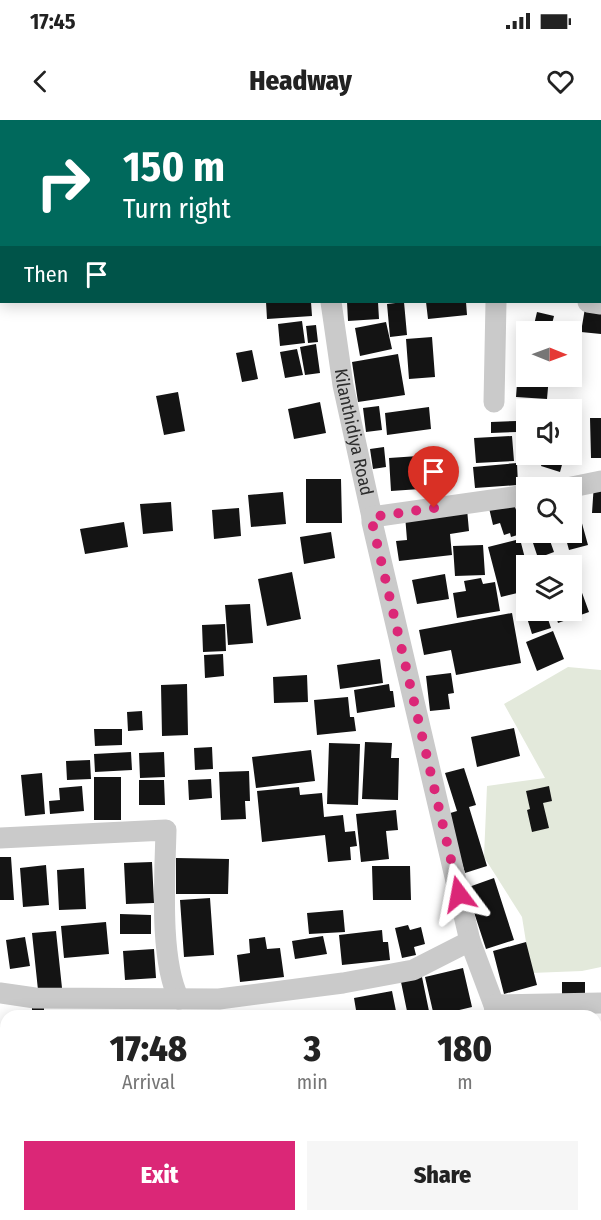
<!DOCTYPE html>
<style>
body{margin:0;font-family:"Fira Sans Condensed",sans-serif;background:#f6f6f6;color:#222;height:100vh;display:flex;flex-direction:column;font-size:22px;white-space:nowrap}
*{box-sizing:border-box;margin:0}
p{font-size:20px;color:#767676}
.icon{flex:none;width:33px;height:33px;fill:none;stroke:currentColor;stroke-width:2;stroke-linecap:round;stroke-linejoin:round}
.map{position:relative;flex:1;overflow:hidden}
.details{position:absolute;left:0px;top:890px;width:602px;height:212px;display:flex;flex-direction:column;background:#fff;border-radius:18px 18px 0 0;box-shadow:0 3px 15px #0003}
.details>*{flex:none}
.banner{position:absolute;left:0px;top:0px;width:602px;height:183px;box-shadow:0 3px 15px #0003;background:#00695c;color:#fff;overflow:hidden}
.needle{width:39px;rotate:91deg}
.buttons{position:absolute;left:516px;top:201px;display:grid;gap:12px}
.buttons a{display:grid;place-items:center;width:66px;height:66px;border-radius:0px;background:#fff;box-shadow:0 3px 15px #0003;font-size:30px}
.pin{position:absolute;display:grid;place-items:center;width:51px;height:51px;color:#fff;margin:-62px -26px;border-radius:50% 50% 50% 0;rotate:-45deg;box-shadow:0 0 6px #0007}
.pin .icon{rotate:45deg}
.me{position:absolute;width:66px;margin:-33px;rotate:347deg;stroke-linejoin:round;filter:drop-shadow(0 0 4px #0008)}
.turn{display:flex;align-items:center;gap:21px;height:126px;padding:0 24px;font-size:27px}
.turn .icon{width:78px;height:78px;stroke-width:2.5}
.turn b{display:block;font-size:42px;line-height:51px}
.then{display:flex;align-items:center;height:57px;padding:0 24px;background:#0003;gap:12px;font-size:22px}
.eta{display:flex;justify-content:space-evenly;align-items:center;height:102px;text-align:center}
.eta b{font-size:36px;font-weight:800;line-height:42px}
.action{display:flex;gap:12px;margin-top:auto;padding:12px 24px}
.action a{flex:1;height:69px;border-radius:0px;background:#db2777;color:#fff;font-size:24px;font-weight:800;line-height:69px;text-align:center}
.action a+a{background:#f6f6f6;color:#222}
.status{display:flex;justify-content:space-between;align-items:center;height:42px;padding:0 30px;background:#fff;direction:ltr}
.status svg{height:16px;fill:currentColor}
header{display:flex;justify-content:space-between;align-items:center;height:78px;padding:0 24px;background:#fff;font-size:27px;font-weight:800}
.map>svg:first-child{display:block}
</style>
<div class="status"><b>17:45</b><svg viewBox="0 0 49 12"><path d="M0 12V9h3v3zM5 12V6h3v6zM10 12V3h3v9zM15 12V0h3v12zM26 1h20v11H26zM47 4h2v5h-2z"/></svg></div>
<header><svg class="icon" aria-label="back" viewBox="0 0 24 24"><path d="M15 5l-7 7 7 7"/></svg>Headway<svg class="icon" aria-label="heart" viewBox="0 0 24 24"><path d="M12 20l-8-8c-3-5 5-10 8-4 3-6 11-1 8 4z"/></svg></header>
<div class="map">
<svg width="601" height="1100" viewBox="0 0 601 1100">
<rect width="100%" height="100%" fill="#fff"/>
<path fill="#e3e9db" d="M568,547L601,550V847L582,851L531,853L522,797L484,737L487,666L545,658L504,584Z"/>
<path fill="#141414" d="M266,182H311L312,196L267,199Z
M347,182H378L379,199L348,201Z
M404,182L407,215L390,217L387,184Z
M426,182H466L467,195L428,199Z
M585,188L601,191V214L581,212Z
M537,192L554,196L550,212L533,209Z
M302,201L305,223L280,226L278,204Z
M386,202L392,229L360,236L355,208Z
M316,205L318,222L308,223L306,206Z
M432,217L435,257L409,259L406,219Z
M316,224L320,253L305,255L300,227Z
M297,229L303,255L285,258L280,232Z
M252,230L258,259L242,262L236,233Z
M398,234L405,275L358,282L352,242Z
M518,250L526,251V256H549L547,279L516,277Z
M178,272L185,311L164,315L156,276Z
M320,282L326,313L294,319L288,289Z
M379,286L382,310L366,312L363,288Z
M429,287L431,309L387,315L385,293Z
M590,298H601V338H591Z
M517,301V312L491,313V302Z
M512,316L514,341L476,343L474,318Z
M384,327L386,347L373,349L370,329Z
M544,334H565L560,352L541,346Z
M433,335L435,368L391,371L389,338Z
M517,343L518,365L475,368L473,347Z
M306,359H341L342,403H306Z
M594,363L601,364V393H592Z
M283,372L286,404L251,407L248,375Z
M513,381L524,413L511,417L510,413L504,415L500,403L493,405L489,388Z
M171,382L173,411L143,414L140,384Z
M239,388L241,416L214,419L212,390Z
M467,389L469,411L450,414L452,435L399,441L396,421L407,420L405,395Z
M578,389L588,425L569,430L564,412H572V391Z
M124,402L128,427L85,434L80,409Z
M331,412L335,438L304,444L300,417Z
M535,412H557L558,415L549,418L554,432L538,438L530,414Z
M520,419L527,446L526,471L501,477L488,427Z
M483,425L485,455L455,456L453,426Z
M292,452L301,499L267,506L258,459Z
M445,454L449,479L417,484L412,460Z
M481,458L483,464L495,462L500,491L457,498L453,473L466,471L464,461Z
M581,470L589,492L558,503L554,490H572V473Z
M250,484L253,523L228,525L225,485Z
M526,484V490H545L551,508L532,514L523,485Z
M512,493L521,543L456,555L451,530L424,535L419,510Z
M225,504L226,531L203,532L202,505Z
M553,511L564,539L537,551L526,522Z
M223,534L224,556L205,558L204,535Z
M380,539L383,563L340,569L337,545Z
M451,553L454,573L448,574L450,589L430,591L426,556Z
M307,555L308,582L274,583L273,557Z
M187,564L188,615L162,616L161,565Z
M389,564L390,571H393L395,587L357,593L354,570Z
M348,577L350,597H354L356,611L317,615L314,580Z
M142,591L143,610L128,611L127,592Z
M514,608L520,636L477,647L471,617Z
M94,609H122V625L95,626Z
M365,622L392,623L391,638H399L398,680L362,679Z
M329,623L360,624L358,685L327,684Z
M212,627L213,649L195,650L194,628Z
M311,630L315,661L256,668L252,637Z
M131,632L132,650L95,652L94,634Z
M164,632L165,657L140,658L139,633Z
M90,640L91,659L67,660L66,641Z
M464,648L476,685L469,687L487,746L465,753L447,694L457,691L445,653Z
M249,651L250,681H245L246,699L221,700L219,652Z
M42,653L45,694L25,696L21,655Z
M94,657H121V700H94Z
M211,659L212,678L189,680L188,660Z
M139,660H164L165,685H139Z
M82,666L84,691L50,694L49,681L60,680L59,668Z
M549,666L552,681L543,683L549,708L532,712L527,690L530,689L526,671Z
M299,667L300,675L322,673L324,697L343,695L345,712L355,711L357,726L350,727L351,740L328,742L325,715L262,722L257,671Z
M396,690L398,710L386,711L389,739L361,742L356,694Z
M0,737H11L14,780H0Z
M176,738L229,739L228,774H176Z
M152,742L154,783L126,784L124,743Z
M46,745L49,785L23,787L20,748Z
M372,746H410L411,780H373Z
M84,748L86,789L59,790L57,750Z
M494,758L514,820L486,829L466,768Z
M210,778L214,835L184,837L180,780Z
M343,790L345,812L309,814L307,793Z
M120,794L151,795V814H120Z
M106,802L109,834L64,838L61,806Z
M408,805L410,810L421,807L425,824L414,827L416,835L402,838L395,808Z
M382,810L383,822H388L390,840L342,845L339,815Z
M56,811L62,868L38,870L32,813Z
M323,816L327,834L295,839L292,821Z
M25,817L30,846L10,849L6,820Z
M265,817L267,829L280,828L284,857L240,862L237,835L250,833L249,819Z
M526,822L537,865L504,874L493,831Z
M154,829L156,858L125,860L123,831Z
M463,848L472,887L434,896L425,857Z
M422,857L430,896H408L401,862Z
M562,862H585V875H562Z
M392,871L397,896H357L354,878Z
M32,883H44V896H32Z
M0,994L6,995V1019L0,1018Z
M601,1020V1051L596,1052V1021Z
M257,1095H299V1100H257Z
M335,1095H358V1100H335Z
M426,1095H467L468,1100H427Z"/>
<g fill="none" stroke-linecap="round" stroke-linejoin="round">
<g stroke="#cacaca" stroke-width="21">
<path d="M312,0V2"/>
<path d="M420,0L423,2"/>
<path d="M461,2L462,0"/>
<path d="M600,29H601"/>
<path id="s1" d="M331,182L343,265L372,397V402L470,821L494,885L496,896"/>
<path d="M588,182L601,184"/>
<path d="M494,282L496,182"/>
<path d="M567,368L601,361"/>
<path d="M372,397L526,375"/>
<path d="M0,718L166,710C165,756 159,839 179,879"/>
<path d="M0,873L35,878L219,879L343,863L413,850L470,821"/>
<path d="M494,885L601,883"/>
<path d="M596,1087L601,1085"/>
<path d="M536,1095L538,1100"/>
<path d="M106,1100L110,1095"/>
<path d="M556,1100L571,1095"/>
</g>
</g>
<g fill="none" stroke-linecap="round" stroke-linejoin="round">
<path stroke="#db2777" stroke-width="10" stroke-dasharray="0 18" d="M434,388L372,397V402L459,774"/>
</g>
<g text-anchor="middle" stroke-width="6" stroke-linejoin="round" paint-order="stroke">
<g font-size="18" fill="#2d2d2d" stroke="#fff">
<text dy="6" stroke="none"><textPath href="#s1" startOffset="132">Kilanthidiya Road</textPath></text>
</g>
</g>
</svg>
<div class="buttons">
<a><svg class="needle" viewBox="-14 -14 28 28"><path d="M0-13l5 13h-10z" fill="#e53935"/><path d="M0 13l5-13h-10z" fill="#767676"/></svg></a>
<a><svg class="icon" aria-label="sound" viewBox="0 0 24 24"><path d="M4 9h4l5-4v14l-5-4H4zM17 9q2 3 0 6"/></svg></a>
<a><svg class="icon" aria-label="search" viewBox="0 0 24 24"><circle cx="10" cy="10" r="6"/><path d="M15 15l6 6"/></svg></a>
<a><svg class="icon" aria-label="layers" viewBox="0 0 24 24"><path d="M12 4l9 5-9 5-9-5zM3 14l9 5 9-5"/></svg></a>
</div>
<div class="pin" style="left:434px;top:388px;background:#d93025"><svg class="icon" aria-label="arrive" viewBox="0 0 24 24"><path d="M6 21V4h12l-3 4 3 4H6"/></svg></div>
<svg class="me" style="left:459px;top:774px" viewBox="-20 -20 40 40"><path d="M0-17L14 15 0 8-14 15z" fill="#db2777" stroke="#fff" stroke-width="4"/></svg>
<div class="banner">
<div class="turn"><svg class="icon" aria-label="right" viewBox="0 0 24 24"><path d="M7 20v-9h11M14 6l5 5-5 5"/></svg><div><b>150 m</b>Turn right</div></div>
<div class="then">Then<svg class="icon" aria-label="arrive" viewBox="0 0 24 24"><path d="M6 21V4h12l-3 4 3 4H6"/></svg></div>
</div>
<section class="details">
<div class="eta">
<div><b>17:48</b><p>Arrival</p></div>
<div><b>3</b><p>min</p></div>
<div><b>180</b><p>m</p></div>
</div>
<div class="action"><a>Exit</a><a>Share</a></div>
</section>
</div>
